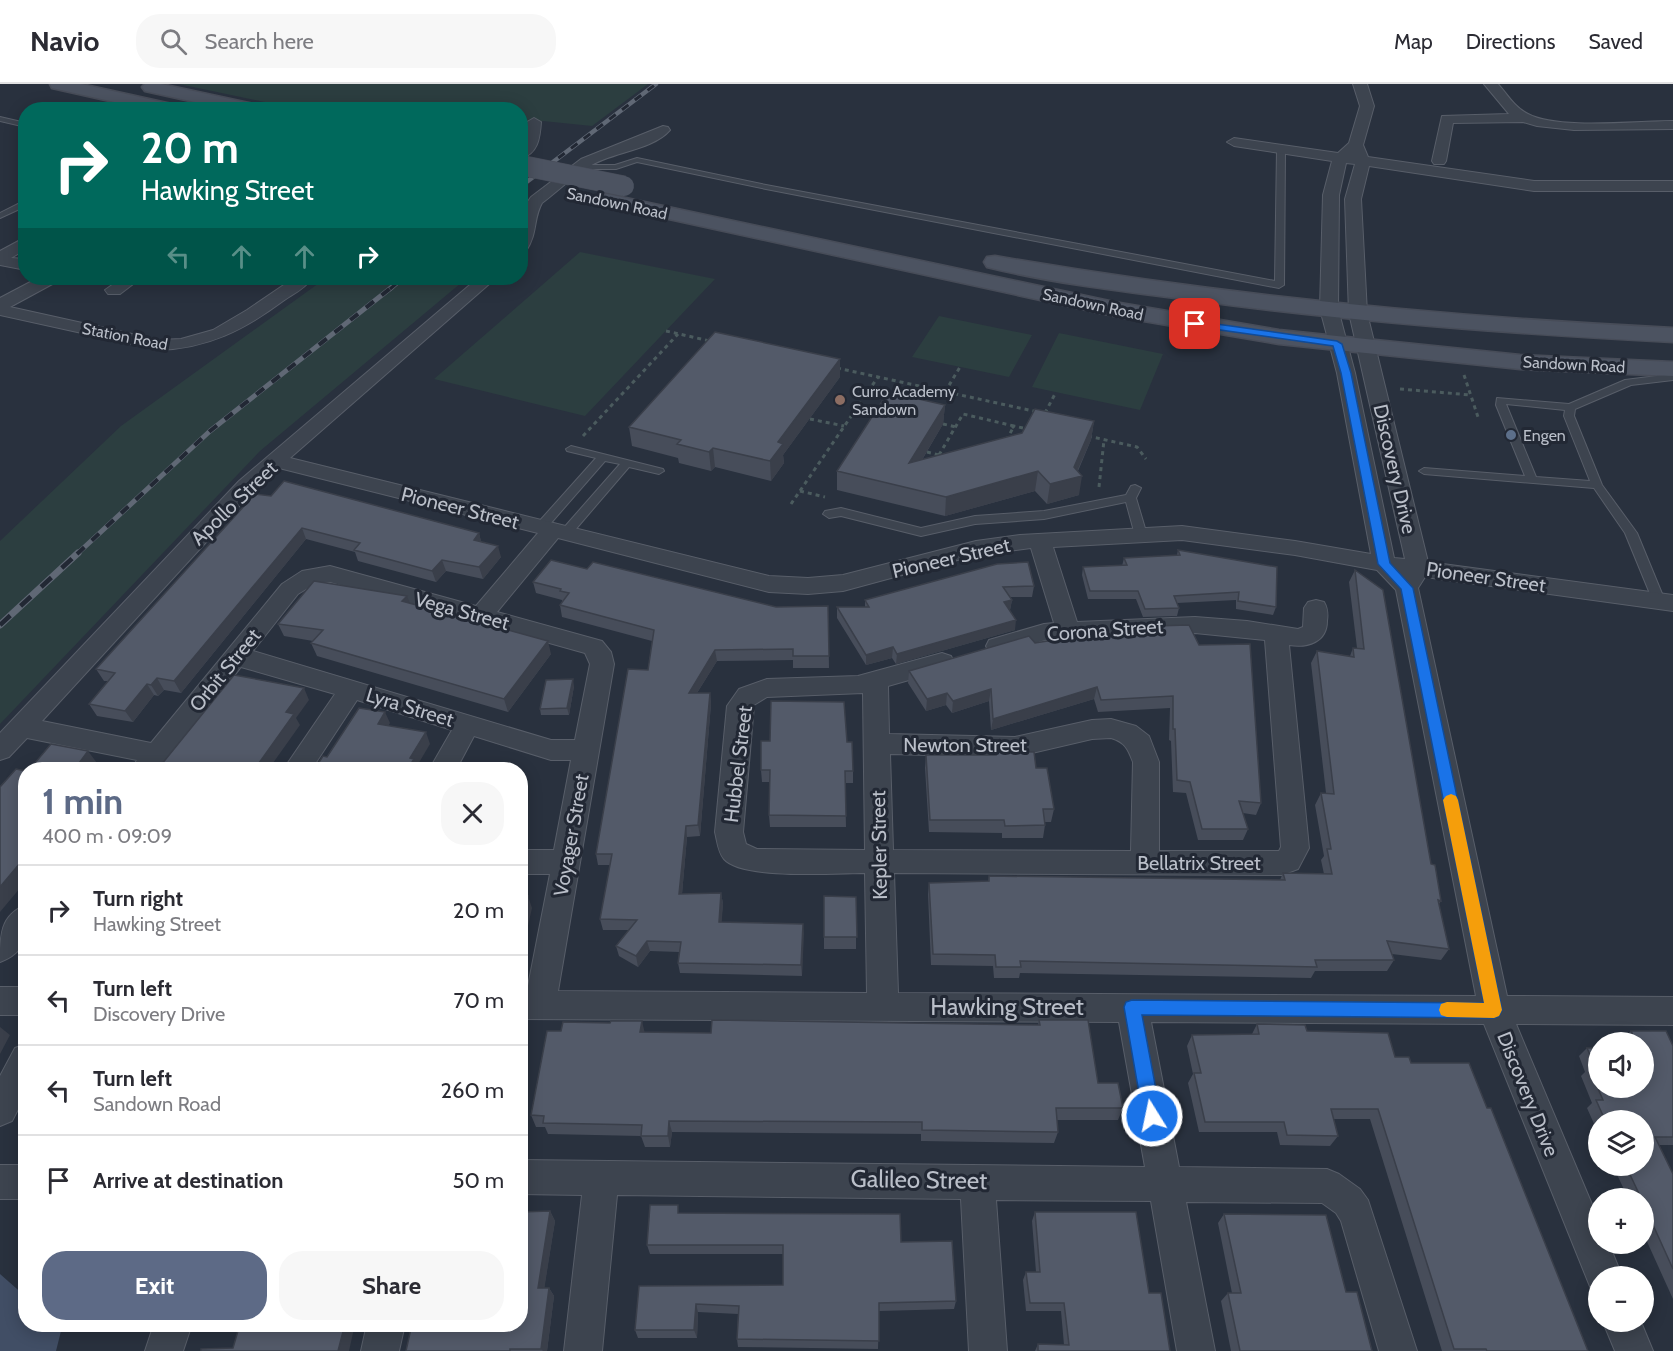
<!DOCTYPE html>
<meta charset="utf-8">
<style>
body{margin:0;font-family:Cabin,sans-serif;background:#f7f7f7;color:#2b2b33;height:100vh;display:flex;flex-direction:column;font-size:22px;white-space:nowrap}
*{box-sizing:border-box;margin:0}
p{font-size:20px;color:#7c7c81}
.icon{flex:none;width:33px;height:33px;fill:none;stroke:currentColor;stroke-width:2;stroke-linecap:round;stroke-linejoin:round}
.map{position:relative;flex:1;overflow:hidden}
.drawer{position:absolute;left:18px;top:678px;width:510px;height:570px;display:flex;flex-direction:column;background:#fff;border-radius:24px;box-shadow:0 3px 15px #0003}
.drawer>*{flex:none}
.hud{position:absolute;left:18px;top:18px;width:510px;height:183px;border-radius:24px;box-shadow:0 3px 15px #0003;background:#00695c;color:#fff;overflow:hidden}
.controls{position:absolute;left:1588px;top:948px;display:grid;gap:12px}
.controls a{display:grid;place-items:center;width:66px;height:66px;border-radius:50%;background:#fff;box-shadow:0 3px 15px #0003;font-size:30px}
.pin{position:absolute;display:grid;place-items:center;width:51px;height:51px;color:#fff;margin:-26px;border-radius:12px;box-shadow:0 3px 9px #0006}
.me{position:absolute;width:66px;margin:-33px;rotate:350deg;stroke-linejoin:round;filter:drop-shadow(0 0 4px #0008)}
.turn{display:flex;align-items:center;gap:21px;height:126px;padding:0 24px;font-size:27px}
.turn .icon{width:78px;height:78px;stroke-width:2.5}
.turn b{display:block;font-size:42px;line-height:51px}
.lanes{display:flex;align-items:center;height:57px;padding:0 24px;background:#0003;justify-content:center;gap:30px;direction:ltr}
.lanes .off{opacity:.35}
.round{display:grid;place-items:center;flex:none;width:63px;height:63px;border-radius:24px;background:#f7f7f7}
.summary{display:flex;align-items:center;justify-content:space-between;height:102px;padding:0 24px}
h1{font-size:36px;font-weight:800;line-height:45px;color:#5d6a86}
.action{display:flex;gap:12px;margin-top:auto;padding:12px 24px}
.action a{flex:1;height:69px;border-radius:24px;background:#5d6a86;color:#fff;font-size:24px;font-weight:800;line-height:69px;text-align:center}
.action a+a{background:#f7f7f7;color:#2b2b33}
ul{padding:0;list-style:none}
li{display:flex;align-items:center;gap:18px;height:90px;padding:0 24px;border-top:2px solid #e1e1e2}
li div{flex:1}
li b{display:block;font-size:22px}
li em{font-style:normal}
header{display:flex;align-items:center;gap:36px;box-sizing:border-box;height:84px;padding:0 30px;background:#fff;border-bottom:2px solid #e1e1e2}
header strong{font-size:28px}
nav{display:flex;gap:33px;margin-inline-start:auto;font-size:21px}
.search{width:420px;height:54px;background:#f7f7f7;display:flex;align-items:center;gap:15px;box-sizing:border-box;padding:0 21px;border-radius:24px;color:#7c7c81;font-size:22px}
.map>svg:first-child{display:block}
</style>
<header>
<strong>Navio</strong>
<div class="search"><svg class="icon" aria-label="search" viewBox="0 0 24 24"><circle cx="10" cy="10" r="6"/><path d="M15 15l6 6"/></svg>Search here</div>
<nav><a>Map</a><a>Directions</a><a>Saved</a></nav>
</header>
<div class="map">
<svg width="1673" height="1267" viewBox="0 0 1673 1267">
<rect width="100%" height="100%" fill="#29313e"/>
<path fill="#2c3e40" d="M179,0H648L592,42L543,37L521,44L520,26L298,25Z
M580,168L715,195L585,332L434,295Z
M326,194H467L260,367L0,640V457L121,342Z
M939,232L1032,251L1009,293L912,273Z
M1059,249L1163,270L1140,326L1032,303Z"/>
<path fill="#414e65" d="M0,1190L25,1212L26,1240L59,1241L62,1243L56,1267H0Z"/>
<g fill="none" stroke-linecap="round" stroke-linejoin="round">
<g stroke="#585e69" stroke-width="2">
<path id="lane" d="M0,33L26,39V43L0,37Z
M1281,64L1285,66L1284,201L1279,204L766,105L637,78L616,85H579L575,83L579,81H615L637,74L766,101L1275,197L1277,66Z
M26,116V122L0,134V129Z
M1673,290V296L1631,301L1575,325L1574,332L1602,401L1637,449L1665,517L1663,520L1659,521L1653,517L1625,449L1594,404L1424,390L1419,387L1424,384L1525,392L1496,321L1497,314L1569,320L1625,296ZM1506,320L1565,326L1564,332L1590,397L1536,393Z
M571,362L663,385L664,387L659,390L629,383L569,453H561L559,450L561,447L620,380L605,377L544,447H536L534,444L536,441L596,374L567,367L566,365Z
M1135,401L1141,404L1136,414L1147,451L1141,455L1135,451L1126,418L1044,435L975,440L921,452L841,432L829,434L823,430L825,427L841,424L921,444L975,432L1044,427L1126,411L1131,402Z"/>
</g>
<g stroke="#585e69" stroke-width="2">
<path id="street" d="M1353,0H1367L1374,22L1363,61L1368,73L1534,97H1673V107H1534L1369,82L1361,115L1367,229L1428,478L1673,511V527L1425,493L1418,504L1507,912L1673,913V941L1516,940L1599,1137V1160H1609L1622,1192H1599V1208L1591,1205L1484,940L1151,938L1179,1083L1327,1085L1339,1090L1360,1105L1368,1116L1417,1267H1379L1341,1137L1336,1129L1322,1119L1186,1118L1215,1267H1177L1151,1117L996,1116L1007,1267H969L961,1115L617,1111L602,1267H564L582,1111L520,1110V1076L1145,1083L1119,938L520,935V907H527L550,790H520V766H554L571,676H551L474,652L456,686H429L452,646L357,616L311,686H283L335,610L241,583L160,686H131L137,676L27,654L9,673L0,676V649L239,397L478,194H496L290,374L769,492L808,494L843,491L976,457L1020,451L1182,442L1295,457L1371,470L1337,289L1320,225L1323,111L1332,77L1234,62L1227,58L1234,54L1338,69L1349,59L1360,22ZM1346,79L1355,80L1345,115L1349,229L1405,475L1394,474L1355,289L1338,225L1339,111ZM279,384L538,449L476,522L330,482L302,487L282,500L151,659L42,637L253,407ZM558,454L769,508L808,510L843,507L976,471L1031,464L1054,539L1044,540L989,556L986,562L989,568L998,570L1045,556L1195,549L1265,556L1281,763L1279,767H1159V678L1149,652L1136,642L1111,635L1092,636L1015,653L889,650L888,602L951,584L954,578L951,572L942,569L858,592L767,595L739,605L727,622L715,748C717,756 718,768 724,775C742,796 836,789 865,789L867,909L558,907L614,580L611,568L602,557L497,528ZM1182,456L1295,471L1377,486L1396,506L1476,912L898,909L894,789L1282,791L1298,785L1309,764L1289,561C1308,564 1327,558 1327,537C1328,530 1328,525 1324,518L1316,516L1308,518L1304,524L1303,543L1298,545L1247,537L1195,533L1077,538L1053,463ZM330,498L585,569L590,580L575,656H551L253,567L298,510L316,499ZM863,609L865,766L757,765L746,760L743,748L754,621L767,613ZM1111,654C1125,658 1128,665 1133,678L1131,767L893,766L890,670L1015,673L1092,655Z
M1484,0H1498C1507,10 1515,24 1528,30C1558,46 1637,37 1673,37V45L1574,46L1537,42L1523,38L1453,39L1446,77L1444,80H1434L1432,77L1442,32L1509,30Z
M534,34L541,38C540,54 538,70 520,75V62L525,58L527,38Z
M663,42L668,43L670,46C653,66 612,68 590,82C573,92 558,107 542,119C533,135 538,149 526,167L520,169L522,126L531,113L581,75Z
M26,153V165L11,174L26,175V186L0,181V167Z
M38,194H58L56,198L10,223L159,256L181,255L213,246L247,226L294,194H312C306,204 293,210 283,217C244,246 208,264 159,266L0,231V214Z
M122,194H141L120,210H108L105,206Z
M26,821C26,847 30,867 0,878C0,852 0,831 26,821Z
M0,903H26V931H0Z
M26,960V1010L12,1037L0,1042V992L15,964Z
M0,1081H26V1115H0Z
M1603,1238H1641L1653,1267H1615Z
M154,1240H192L183,1267H145Z
M367,1240H405L399,1267H361Z"/>
</g>
<g stroke="#474c58" stroke-width="3">
<path id="secondary" d="M50,0H81L176,21L184,26H150L52,4Z
M145,0H161L258,21L266,26H231L145,7L142,3Z
M607,110L1114,218L1279,246L1520,271L1673,278V292L1520,285L1279,260L1114,232L600,120L597,116L600,112Z
M995,172C1220,211 1445,233 1673,244V258C1514,250 1356,238 1198,217C1128,208 1056,200 987,183L984,178L987,173Z"/>
</g>
<path stroke="#4b5b5e" stroke-width="3" stroke-dasharray="4 4" stroke-linecap="butt" d="M666,247L710,257
M837,284L1038,328
M1464,291L1478,333
M1400,305L1471,311
M945,308L960,283
M924,320L933,305
M1045,329L1056,308
M810,335L844,342
M943,340L956,343
M1012,344L1014,342L1027,345
M583,352L678,250
M1088,352L1137,363L1146,375
M927,368L939,371
M939,371L963,330L1014,342L1006,357
M1099,403L1104,356
M800,407L825,413
M791,420L878,293"/>
<use href="#lane" fill="#3d444f" fill-rule="evenodd"/>
<use href="#street" fill="#3d444f" fill-rule="evenodd"/>
<use href="#secondary" fill="#4c5361" fill-rule="evenodd"/>
<g stroke="#606875" stroke-width="4.5">
<path id="rail-far2" d="M520,103L656,0
M390,205L403,194"/>
</g>
<g stroke="#606875" stroke-width="5">
<path id="rail-far1" d="M77,470L210,347L392,203"/>
</g>
<g stroke="#606875" stroke-width="7">
<path id="rail" d="M0,541L78,469"/>
</g>
<use href="#rail-far2" stroke="#222834" stroke-width="3" stroke-dasharray="8" stroke-linecap="butt"/>
<use href="#rail-far1" stroke="#222834" stroke-width="4" stroke-dasharray="10" stroke-linecap="butt"/>
<use href="#rail" stroke="#222834" stroke-width="4.5" stroke-dasharray="14" stroke-linecap="butt"/>
<g stroke="#474c58" stroke-width="21" stroke-linecap="butt">
<path id="secondary-bridge" d="M520,81L624,102"/>
</g>
<use href="#secondary-bridge" stroke="#4c5361" stroke-width="20"/>
</g>
<path fill="#474d5a" d="M840,293L783,371L784,379L771,397L715,383L711,387L679,379L678,374L632,362L629,343Z
M945,321L943,340L922,376L1094,337L1091,356L1078,387L1079,411L1047,420L1035,407L945,432L837,406V387Z
M255,410L479,449L481,458L501,473L483,495L446,487L436,498L358,477L355,468L306,455L181,609L164,606L158,612L154,611L133,638L97,632L89,620L108,597H104L96,585Z
M1178,466L1276,523L1273,531L1236,525V516L1177,519L1179,524L1177,532L1143,533L1136,515H1088L1082,491L1083,483L1122,482L1124,474L1177,471Z
M997,480L1034,502L1032,513H1010L1012,516L1010,526L1015,546L896,580L892,574L866,581L837,534V523H865V516Z
M587,485L776,523L828,522L829,584H793V576L717,577L697,609H710L711,620L700,752L687,753L682,810L721,809L723,820L721,838L803,840L802,892L680,889L678,879L679,868L650,867L638,883L619,872L616,862L629,846H603L600,835L610,781H598L596,770L648,586L652,557L562,533L560,521L562,518V516L536,509L533,498Z
M1355,486L1431,780L1441,817L1439,820L1449,865L1441,876L1392,870L1394,876L1387,887H1315L1311,894L1020,889L1019,894H994L993,882L931,881L928,810L929,799L988,797L989,792L1280,796L1283,789L1324,790L1321,776L1324,772L1315,721L1321,709H1326L1311,579L1317,567L1350,572L1353,564H1357L1349,498Z
M410,519L551,570L508,628L317,572L311,559L313,557L284,552L278,540Z
M1154,542L1261,719L1256,731L1243,729L1248,745L1243,756H1198L1186,709L1173,708L1171,657L1169,656L1170,624L1098,628L1094,615L991,646L989,617L952,629L946,621L926,627L908,599L909,587L1035,559L1152,551Z
M574,602L569,631H541L540,625Z
M847,658L853,687V699H845L846,743H770L769,731L770,698H762L761,686Z
M995,667L1036,684L1054,725L1051,738H1045V741L1043,754H1002V749L929,748L925,684L926,671H994Z
M824,812L856,813V865H824Z
M1039,936L1123,1024L1118,1036H1057L1058,1048L1054,1059L921,1057V1050L672,1048L670,1063H645L641,1052L548,1050L545,1043H536L531,1031L561,947L610,939L645,949H711L1038,941Z
M1257,940L1307,947L1395,973L1411,979L1487,1024L1588,1267H1442L1370,1035H1333L1338,1052L1330,1062L1280,1061L1277,1048H1199L1188,999L1193,990L1187,962L1192,951L1252,950Z
M1631,947L1673,962V1061H1659L1673,1090V1215L1644,1151V1114H1628L1613,1082H1644V1036H1599V1051L1587,1024L1592,1019L1581,992L1585,988L1579,972L1587,964L1644,1004V958H1624L1622,955Z
M550,1127L555,1137L544,1204H549L554,1212L547,1267H406Z
M1035,1128L1149,1209L1170,1267H1035L1038,1260L1064,1261L1061,1227H1026L1023,1196L1026,1188H1036L1032,1137Z
M681,1129L901,1158L956,1217L954,1225L879,1227L878,1265L738,1263L737,1255L738,1230L698,1228L697,1254H638L635,1246L639,1202L783,1201V1170H650L647,1161Z
M1224,1130L1346,1208L1372,1267H1231L1221,1217L1228,1209H1232L1218,1139Z"/>
<path fill="#3a3f4a" d="M840,275V293L783,371L784,379L771,397L770,377L778,358Z
M945,321L943,340L908,399L909,379Z
M1094,337L1091,356L1074,394L1082,392L1079,411L1047,420L1050,400L1074,383Z
M713,364L715,383L711,387L709,368Z
M1038,387L1035,407L945,432L946,413Z
M302,444L306,455L181,609L174,597Z
M479,449L482,461L474,456Z
M498,462L501,473L483,495L479,483Z
M442,476L446,487L436,498L432,487Z
M407,512L412,524L402,517Z
M1012,516L1010,526L1002,529L1004,518Z
M1016,536L1015,546L896,580L897,570Z
M548,557L551,570L508,628L504,615Z
M893,563L892,574L866,581V571Z
M715,566L717,577L690,620L689,609Z
M157,594L164,606L158,612L151,601Z
M573,595L574,602L569,631L567,624Z
M147,600L154,611L133,638L125,627Z
M1097,603L1094,615L991,646L993,635Z
M304,604L309,616L296,634L300,641L268,686H254L286,628Z
M991,605L989,617L952,629L953,617Z
M710,609L711,620L700,752L698,741Z
M947,609L946,621L926,627L927,615Z
M385,628L390,639L383,651L378,640Z
M426,648L430,660L417,682L418,686H407L410,674Z
M88,667L97,679L92,686H74Z
M686,742L687,753L681,821L679,810Z
M26,772V797L0,828V803Z
M721,809L723,820L721,848L719,838Z
M528,812L532,824L523,864L520,857V844Z
M803,840L804,850L802,892L801,881Z
M647,857L650,867L638,883L636,872Z
M642,937L645,950L640,948Z
M0,943L10,951L0,970Z
M669,1037L672,1048L670,1063L668,1052Z
M550,1127L555,1137L543,1213L538,1204Z
M549,1204L554,1212L547,1267H543L541,1265Z
M696,1220L698,1228L697,1254L694,1246Z
M345,1240H355L349,1267H338Z"/>
<path fill="#535a69" stroke="#3a3f4a" stroke-width="1.5" d="M715,248L840,275L778,358L783,360L770,377L713,364L709,368L677,360L681,356L629,343Z
M888,308L945,321L909,379L1022,349L1035,325L1094,337L1074,383L1082,392L1050,400L1038,387L946,413L837,387Z
M284,397L479,449L474,456L498,462L479,483L442,476L432,487L354,466L360,459L302,444L174,597L157,594L151,601L147,600L125,627L89,620L115,589L96,585L255,410L271,412Z
M1178,466L1277,483L1276,523L1238,517L1239,508L1174,512L1179,524L1145,525L1138,507H1090L1083,483L1127,481L1124,474L1180,471Z
M551,476L587,485L593,478L776,523L828,522L829,572H793V565L715,566L689,609H710L698,741L686,742L679,810L721,809L719,838L803,840L801,881L678,879L681,858L647,857L636,872L616,862L637,836L600,835L612,770H596L628,585L648,586L654,546L560,521L569,509L560,507L561,505L533,498Z
M1028,478L1034,502L1003,503L1012,516L1004,518L1016,536L897,570L893,563L866,571L837,523H869L865,516L997,480Z
M1355,486L1383,506L1431,780L1435,781L1441,817L1438,816L1449,865L1387,857L1394,876H1315L1317,883L1020,877L1021,883H996L995,871L933,870L929,799L989,797V792L1285,796L1283,789L1332,790L1327,765H1331L1321,709L1334,710L1317,567L1354,573L1353,564L1364,565Z
M314,497L407,512L402,517L548,557L504,615L311,559L323,546L278,540Z
M1189,541L1199,561L1250,560L1261,719L1239,717L1248,745H1202L1190,698L1177,696L1175,645H1173V612L1101,616L1097,603L993,635L991,605L953,617L947,609L927,615L909,587L1029,552L1035,559L1067,554L1157,550L1154,542Z
M234,591L304,604L286,628L294,630L254,686H157Z
M573,595L567,624L540,625L546,596Z
M771,617L844,618L847,658H852L853,687H845L846,732L769,731L770,686H761V657H770Z
M359,624L385,628L378,640L426,648L410,674L414,675L407,686H314L323,672L327,673Z
M51,660L88,667L74,686H29Z
M995,667L1034,668L1036,684H1047L1054,725H1043L1045,741L1005,742L1004,736H930L926,671H996Z
M16,685L26,687V772L0,803V703Z
M520,812H528L520,844Z
M824,812L856,813L857,853H824Z
M26,856V862L21,861Z
M712,936L1040,941L1039,936H1088L1098,999H1118L1123,1024H1056L1058,1048L922,1046V1038L669,1037L668,1052H641L642,1041L543,1039L544,1032L531,1031L547,947H561L563,938L610,939L611,937H642L640,948L711,949Z
M1257,940L1305,941L1307,947L1388,949L1395,973H1409L1411,979H1469L1487,1024H1491L1588,1267H1487L1486,1265H1454L1378,1025H1331L1338,1052L1287,1051L1284,1038H1205L1194,989H1201L1192,951L1259,950Z
M1631,947H1666L1673,962V1053H1655L1673,1090V1185L1644,1121V1114H1641L1626,1082H1644V1036H1605L1596,1016H1603L1589,984H1596L1587,964H1599V1004H1644V958H1637Z
M650,1121H678V1129L900,1130L901,1158L952,1157L956,1217L879,1219V1257L737,1255L739,1222L696,1220L694,1246H635L639,1202L783,1201V1161H647Z
M550,1127L538,1204H549L541,1265H510V1267H406L412,1240H520V1128Z
M1035,1128H1136L1149,1209H1161L1170,1267H1038V1260L1069,1261L1064,1219H1030L1026,1188H1040Z
M1224,1130L1326,1131L1346,1208H1357L1372,1267H1240L1228,1209H1241Z
M240,1240H345L338,1267H201V1265L233,1264Z"/>
<path fill="#1a73e8" stroke="#114b97" stroke-width="1.5" d="M1195,237L1337,257L1342,260L1351,289L1390,479L1413,504L1502,926L1499,932L1494,934L1142,931L1161,1032L1158,1038L1152,1040L1146,1038L1143,1032L1124,923L1126,918L1132,916L1484,919L1401,505L1378,480L1341,289L1333,262L1192,242V238Z"/>
<path fill="#f59e0b" d="M1451,710L1456,712L1458,716L1502,926L1499,932L1494,934L1447,933L1441,931L1439,926L1441,920L1447,918L1484,919L1443,716L1446,712Z"/>
<circle fill="#8d6e63" stroke="#222834" stroke-width="2" cx="840" cy="316" r="6"/>
<circle fill="#5c6f8a" stroke="#222834" stroke-width="2" cx="1511" cy="351" r="6"/>
<g text-anchor="middle" stroke-width="6" stroke-linejoin="round" paint-order="stroke">
<g font-size="16" fill="#babfc9" stroke="#222834">
<text transform="translate(617 119) rotate(12)" y="6">Sandown Road</text>
<text transform="translate(1093 220) rotate(12)" y="6">Sandown Road</text>
<text transform="translate(125 252) rotate(11)" y="6">Station Road</text>
<text transform="translate(1574 280) rotate(3)" y="6">Sandown Road</text>
</g>
<g font-size="16" fill="#babfc9" stroke="#222834" text-anchor="start">
<text x="852" y="313">Curro Academy<tspan x="852" dy="18">Sandown</tspan></text>
<text x="1523" y="357">Engen</text>
</g>
<g font-size="20" fill="#babfc9" stroke="#222834">
<text transform="translate(1395 385) rotate(77)" y="7">Discovery Drive</text>
<text transform="translate(234 419) rotate(-44)" y="7">Apollo Street</text>
<text transform="translate(460 424) rotate(14)" y="7">Pioneer Street</text>
<text transform="translate(951 474) rotate(-13)" y="7">Pioneer Street</text>
<text transform="translate(1486 493) rotate(8)" y="7">Pioneer Street</text>
<text transform="translate(462 527) rotate(15)" y="7">Vega Street</text>
<text transform="translate(1105 546) rotate(-4)" y="7">Corona Street</text>
<text transform="translate(225 586) rotate(-51)" y="7">Orbit Street</text>
<text transform="translate(410 623) rotate(17)" y="7">Lyra Street</text>
<text x="965" y="668">Newton Street</text>
<text transform="translate(738 680) rotate(-83)" y="7">Hubbel Street</text>
<text transform="translate(571 751) rotate(-80)" y="7">Voyager Street</text>
<text transform="translate(879 761) rotate(-91)" y="7">Kepler Street</text>
<text x="1199" y="786">Bellatrix Street</text>
<text transform="translate(1528 1010) rotate(68)" y="7">Discovery Drive</text>
</g>
<g font-size="24" fill="#babfc9" stroke="#222834">
<text x="1007" y="931">Hawking Street</text>
<text transform="translate(919 1096) rotate(1)" y="8">Galileo Street</text>
</g>
</g>
</svg>
<div class="controls">
<a><svg class="icon" aria-label="sound" viewBox="0 0 24 24"><path d="M4 9h4l5-4v14l-5-4H4zM17 9q2 3 0 6"/></svg></a>
<a><svg class="icon" aria-label="layers" viewBox="0 0 24 24"><path d="M12 4l9 5-9 5-9-5zM3 14l9 5 9-5"/></svg></a>
<a>+</a>
<a>−</a>
</div>
<div class="pin" style="left:1195px;top:240px;background:#d93025"><svg class="icon" aria-label="arrive" viewBox="0 0 24 24"><path d="M6 21V4h12l-3 4 3 4H6"/></svg></div>
<svg class="me" style="left:1152px;top:1032px" viewBox="-20 -20 40 40"><circle r="17" fill="#1a73e8" stroke="#fff" stroke-width="3"/><path d="M0-11L8 9 0 5-8 9z" fill="#fff"/></svg>
<div class="hud">
<div class="turn"><svg class="icon" aria-label="right" viewBox="0 0 24 24"><path d="M7 20v-9h11M14 6l5 5-5 5"/></svg><div><b>20 m</b>Hawking Street</div></div>
<div class="lanes"><svg class="icon off" aria-label="left" viewBox="0 0 24 24"><path d="M17 20v-9H6M10 6l-5 5 5 5"/></svg><svg class="icon off" aria-label="ahead" viewBox="0 0 24 24"><path d="M12 20V5M6 11l6-6 6 6"/></svg><svg class="icon off" aria-label="ahead" viewBox="0 0 24 24"><path d="M12 20V5M6 11l6-6 6 6"/></svg><svg class="icon" aria-label="right" viewBox="0 0 24 24"><path d="M7 20v-9h11M14 6l5 5-5 5"/></svg></div>
</div>
<section class="drawer">
<div class="summary"><div><h1>1 min</h1><p>400 m · 09:09</p></div><a class="round"><svg class="icon" aria-label="close" viewBox="0 0 24 24"><path d="M6 6l12 12M18 6L6 18"/></svg></a></div>
<ul>
<li><svg class="icon" aria-label="right" viewBox="0 0 24 24"><path d="M7 20v-9h11M14 6l5 5-5 5"/></svg><div><b>Turn right</b><p>Hawking Street</p></div><em>20 m</em></li>
<li><svg class="icon" aria-label="left" viewBox="0 0 24 24"><path d="M17 20v-9H6M10 6l-5 5 5 5"/></svg><div><b>Turn left</b><p>Discovery Drive</p></div><em>70 m</em></li>
<li><svg class="icon" aria-label="left" viewBox="0 0 24 24"><path d="M17 20v-9H6M10 6l-5 5 5 5"/></svg><div><b>Turn left</b><p>Sandown Road</p></div><em>260 m</em></li>
<li><svg class="icon" aria-label="arrive" viewBox="0 0 24 24"><path d="M6 21V4h12l-3 4 3 4H6"/></svg><div><b>Arrive at destination</b></div><em>50 m</em></li>
</ul>
<div class="action"><a>Exit</a><a>Share</a></div>
</section>
</div>
